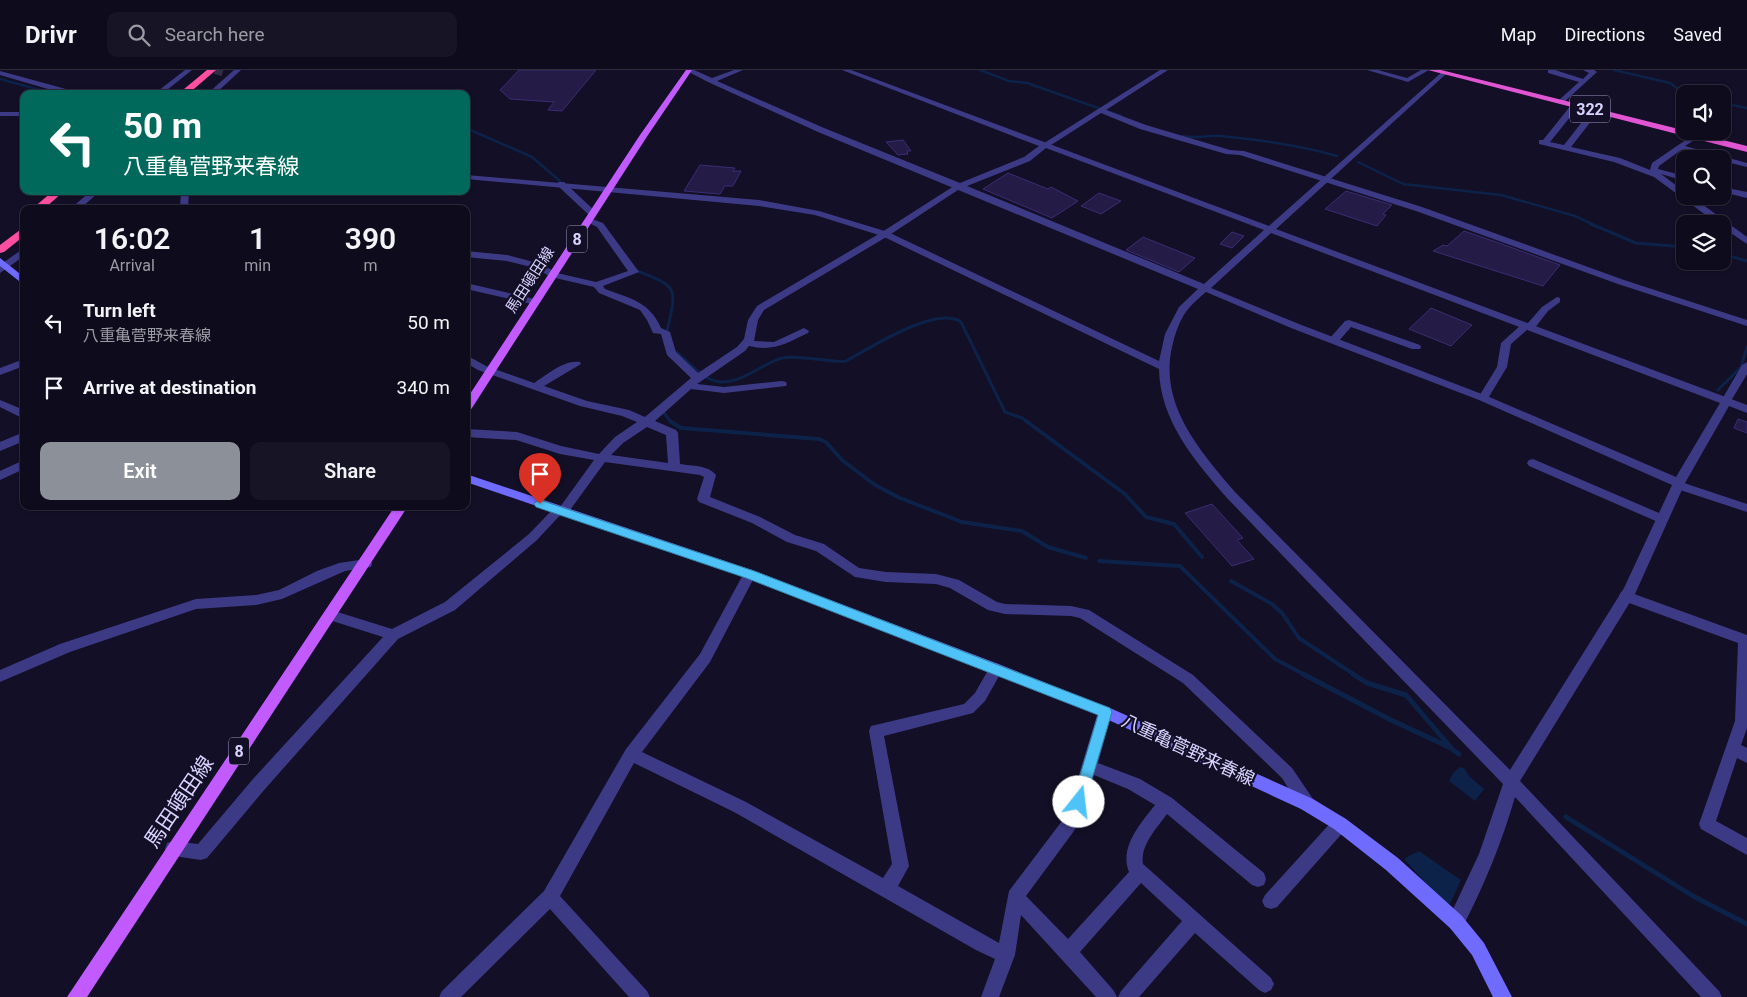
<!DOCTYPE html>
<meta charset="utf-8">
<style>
body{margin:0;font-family:Roboto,"Noto Sans JP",sans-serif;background:#171425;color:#f1f3f6;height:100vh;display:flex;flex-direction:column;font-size:19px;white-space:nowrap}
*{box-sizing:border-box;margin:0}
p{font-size:16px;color:#9b9ba3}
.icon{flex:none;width:28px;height:28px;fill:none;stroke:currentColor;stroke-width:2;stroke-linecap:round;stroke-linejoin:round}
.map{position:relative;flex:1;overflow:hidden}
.panel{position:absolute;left:20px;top:135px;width:450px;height:305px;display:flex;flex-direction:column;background:#0e0b1c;border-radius:10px;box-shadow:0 1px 4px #0004,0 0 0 1px #2e2b3b}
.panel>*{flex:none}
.top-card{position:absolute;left:20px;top:20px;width:450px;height:105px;border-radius:10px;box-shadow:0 1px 4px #0004,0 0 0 1px #2e2b3b;background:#00695c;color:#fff;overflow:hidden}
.fabs{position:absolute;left:1676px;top:15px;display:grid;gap:10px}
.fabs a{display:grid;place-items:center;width:55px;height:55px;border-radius:10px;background:#0e0b1c;box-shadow:0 1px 4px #0004,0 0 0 1px #2e2b3b;font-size:25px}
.pin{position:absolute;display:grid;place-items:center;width:42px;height:42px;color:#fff;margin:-51px -21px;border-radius:50% 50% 50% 0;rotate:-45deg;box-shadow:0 0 5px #0007}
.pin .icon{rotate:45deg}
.me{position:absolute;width:55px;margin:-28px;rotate:16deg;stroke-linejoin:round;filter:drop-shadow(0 0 4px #0008)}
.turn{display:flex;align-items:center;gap:18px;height:105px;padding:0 20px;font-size:22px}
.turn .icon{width:65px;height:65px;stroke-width:2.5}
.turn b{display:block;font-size:35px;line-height:42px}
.eta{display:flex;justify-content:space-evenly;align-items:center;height:85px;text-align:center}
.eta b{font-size:30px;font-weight:600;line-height:35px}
.button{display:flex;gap:10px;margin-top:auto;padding:10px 20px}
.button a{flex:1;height:58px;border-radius:10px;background:#8c9099;color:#fff;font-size:20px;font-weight:600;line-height:58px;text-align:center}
.button a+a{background:#171425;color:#f1f3f6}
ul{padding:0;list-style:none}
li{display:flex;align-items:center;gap:15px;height:65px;padding:0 20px}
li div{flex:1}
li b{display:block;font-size:19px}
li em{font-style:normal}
header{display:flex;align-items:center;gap:30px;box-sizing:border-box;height:70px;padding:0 25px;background:#0e0b1c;border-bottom:1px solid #2e2b3b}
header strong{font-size:24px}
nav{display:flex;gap:28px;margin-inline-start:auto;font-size:18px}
.search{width:350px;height:45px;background:#171425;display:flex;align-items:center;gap:12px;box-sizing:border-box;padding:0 18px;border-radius:10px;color:#9b9ba3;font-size:19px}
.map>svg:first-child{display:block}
</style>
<header>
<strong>Drivr</strong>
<div class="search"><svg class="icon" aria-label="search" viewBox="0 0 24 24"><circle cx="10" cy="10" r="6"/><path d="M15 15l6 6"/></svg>Search here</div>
<nav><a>Map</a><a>Directions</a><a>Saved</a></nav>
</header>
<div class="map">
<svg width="1747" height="927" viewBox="0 0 1747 927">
<rect width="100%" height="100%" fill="#130f26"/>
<path fill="#0c2248" d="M1460,697L1464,698L1469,706L1484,719L1475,731L1449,711L1454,702Z
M1419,781L1461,810L1450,834L1444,833L1405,790V788Z"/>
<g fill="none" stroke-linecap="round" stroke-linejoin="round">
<path stroke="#0c2248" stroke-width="2.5" d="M980,0L1009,11L1027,13L1121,46
M1614,0L1670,13L1685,24
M0,9L54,24
M1722,33L1747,38
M466,58L532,87L560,111
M1182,66C1195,69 1208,65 1221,66C1261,70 1299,75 1337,86
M1358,92L1403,114L1501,125L1575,146L1594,155"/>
<path stroke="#0c2248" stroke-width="3" d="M1591,154L1636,173L1685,177
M1722,184L1747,191
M635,200C677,217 678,215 667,261L669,265
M676,282C703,305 714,324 751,303C761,298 771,291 782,288C798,284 840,294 846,291C870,278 936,235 961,252L1005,342L1022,348L1028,352
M1718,320L1741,297L1747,277
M664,343L671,352"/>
<path stroke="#0c2248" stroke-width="4" d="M670,351L681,358L819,369L826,372L842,390L875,415L900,428L962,452L1022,461L1048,477L1086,488
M1026,351L1125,424L1146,447L1174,454L1202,487
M1099,491L1180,496L1275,589L1305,605
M1231,511L1272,534L1282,543L1299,568L1355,605"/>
<path stroke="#0c2248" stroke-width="5" d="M1303,604L1391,650L1451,678
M1353,604L1367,613L1406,625L1453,680L1459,684
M1566,747L1693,826L1747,854"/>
</g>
<path fill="#241b47" stroke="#3b2d73" d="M519,0H596L562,41L548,40L554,32L510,29L500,20Z
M903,70L911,81H907L908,84L898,85L886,72Z
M700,95L735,98L733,101H741L733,116H725L720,124L684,121Z
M1008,103L1048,119L1051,117L1078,131L1052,148L983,119Z
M1346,121L1392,135L1383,144L1386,145L1377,156L1325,139Z
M1099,123L1121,131L1101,144L1081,136Z
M1464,161L1499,173L1560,195L1543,216L1433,181L1443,175L1447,176Z
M1232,162L1244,166L1232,178L1220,174Z
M1143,167L1195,188L1179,202L1126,180Z
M1431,238L1472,255L1451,276L1409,259Z
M1738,349L1747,352V363L1734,358Z
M1212,434L1243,468L1237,470L1254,489L1232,496L1185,443Z"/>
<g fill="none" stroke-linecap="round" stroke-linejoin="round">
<path stroke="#312d47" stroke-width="8" stroke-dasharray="8 4" stroke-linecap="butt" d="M215,0L226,3"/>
<path fill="#3d3a85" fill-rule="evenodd" d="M234,0H241L215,24H207Z
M1160,0H1168L1106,40L1146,55L1230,80L1244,81L1422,137L1624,210L1747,250V256L1618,214L1416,141L1240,85L1226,84L1140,59L1101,43L1048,77L1041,75Z
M1367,0H1378L1407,8L1421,0H1429L1408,12Z
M1548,0H1555L1583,9L1589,3L1583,0H1594L1597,2L1562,34H1559V30L1579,12L1548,3Z
M1572,34L1579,36L1550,72L1564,75L1592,39H1595L1599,41L1571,77L1620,88L1650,100L1652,93L1696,63H1699V67L1685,76L1747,93V97L1722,91V89H1714L1681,80L1659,96L1658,99L1685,106V111L1661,104L1685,122V126H1691L1747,167V174L1722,157V154H1718L1654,107L1614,92L1539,74V70H1543Z
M0,42H24V46H0Z
M558,112H564L596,142V146H590L558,116Z
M957,114L964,116L888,166L764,240L758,250L754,271L774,272L804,258L809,261L808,263C787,273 773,282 749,276L745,281L697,314L724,317L782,311L786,312L787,314L786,316L724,323L691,319L655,351L676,360L678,363L680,394C692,396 708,395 716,405L710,427L760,447L795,465L824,474L859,498L886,502L936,504L959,510L997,532L1005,534L1071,536L1089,540L1193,605L1292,698L1313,729L1315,734L1313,739L1307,741L1301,739L1282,708L1183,613L1080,548L1071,546L1005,544L988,540L950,518L936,514L886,512L855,507L816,481L787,472L752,453L699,432L697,429L704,407L700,405L605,392L570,440L564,441L537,470L455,540L398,569L265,719L207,788L201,790L167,785L165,779L167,773L173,771L198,774L253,709L383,567L326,549L324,545L326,541L331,540L392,559L445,532L529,464L554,438L560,437L594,390L560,384L516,370L466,367V359L517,362L561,376L599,384L615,367L637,352L622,346L580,336L478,300L466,293V285L486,296L534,313C546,305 565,289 580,292L581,294L544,316L587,331L629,340L645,347L691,308L667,285L661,264L653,263L647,250L640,240L599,223L594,217L551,207L535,198L507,191L466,187V181L507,185L541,194L557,203L596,212L628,201L597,157L585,151L589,148L603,153L639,202L603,216L605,219C631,229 649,231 661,258L670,262L676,282L698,303L737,277L744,269L748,250L757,236L882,162ZM647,357L666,365L668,393L611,385L623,373Z
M1722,117L1747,122V128L1722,122Z
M91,121H100L80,139H70Z
M181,121H189L188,139H180Z
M24,178V186L0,203V195Z
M466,213L539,230L541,232L536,235L466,219Z
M1557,227L1560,228V232L1548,241L1534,259H1528L1511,274L1507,297L1487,330H1479L1478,328L1497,297L1501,273L1522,254L1528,253L1542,237Z
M1349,250L1420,275L1421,277L1420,279H1412L1351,257L1338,272H1330V268L1345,251Z
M24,289V296L0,305V298Z
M1747,292V304L1731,331L1730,333H1722L1721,331L1742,295Z
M0,330L24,340V349L0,337Z
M24,362V371L0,381V372Z
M1533,389L1666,446L1668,449L1666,452H1658L1529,396L1527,393L1529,390Z
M24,390V399L0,410V401Z
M1678,411L1747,434V442L1674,418L1672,415L1674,412Z
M366,489L371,491L372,494L371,497L345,501L282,529L256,535L196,539L70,582L0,612V600L60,574L196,529L256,525L279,520L317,501L339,493Z
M750,499L755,501L756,504L710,592L642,682L746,732L883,808L892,794L869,661L871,656L964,634L975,623L991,595L996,593L1001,595L1003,599L985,631L973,643L884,666L909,796L898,816L999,873L1009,821L1062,751L1071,731L1098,642L1100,638L1105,636L1110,638L1112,642L1098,693L1140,709L1172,728L1264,803L1266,809L1264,815L1258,817L1252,815L1167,744C1157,758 1140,775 1143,794L1271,908L1274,914L1271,920L1265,923L1259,920L1195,863L1139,927H1118L1121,921L1182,851L1141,813L1080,882L1114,921L1117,927H1096L1021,845L1015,885L999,927H981L995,889L976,880L734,742L634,693L560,826L647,921L650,927H629L550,839L461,927H439L442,921L544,821L626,679L700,584L745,501ZM1094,705L1128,719L1155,735C1141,753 1119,777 1129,802L1068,869L1026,826L1074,761L1087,732Z
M1626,521L1747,565V658L1741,675L1747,678V693L1737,688L1716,751L1747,768V785L1701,759L1699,754L1735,651L1738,573L1621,530L1619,526L1621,522Z
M1340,746L1346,749L1348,754L1346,759L1277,837L1271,839L1265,837L1262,831L1265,825L1334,749Z"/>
<path fill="#3d3a85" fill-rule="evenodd" d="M185,0H192L162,24H154Z
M685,0H694L712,8L734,0H743L717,11L824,58L960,113L1024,87L1039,76L842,0H851L1269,156L1442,2H1446V4L1276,159L1747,335V343L1729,336L1685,413L1635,524L1520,711L1719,921L1722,927H1701L1515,727C1502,772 1484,816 1462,858L1456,861L1450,858L1447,852L1479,784L1503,714L1227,428C1195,391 1160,351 1159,299L882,166L815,145L759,136L466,109V105L759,130L819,141L888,162L1159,291L1165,264L1179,237L1198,219L818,62L708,12ZM1046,78L1264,160L1204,214L967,116L1030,91ZM1271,163L1720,333L1676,407L1487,326L1299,254L1211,218ZM1206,222L1291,258L1479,330L1672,415L1624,518L1510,700L1235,422C1200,381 1159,335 1172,277C1175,264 1180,248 1189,238C1194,232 1200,227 1206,222Z
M0,1L77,22V24H65L0,5Z"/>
<path fill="#6f6bff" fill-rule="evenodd" d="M0,188L24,207V215L0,196Z
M466,404L755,501L1001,595L1110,638L1313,729L1346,749L1398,788L1462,846L1484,873L1512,927H1493L1472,885L1450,858L1386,800L1334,759L1301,739L1100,646L991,603L745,507L466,412Z"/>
<path fill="#c25bff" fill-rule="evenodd" d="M686,0H692L648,65L470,341L466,342V330L640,65Z
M395,436H408L87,927H67Z"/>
<path fill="#e055d1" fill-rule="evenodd" d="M1428,0H1441L1747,76V82Z"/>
<path fill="#ff4fa3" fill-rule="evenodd" d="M207,0H216L188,24H178Z
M53,121H64L44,139H32Z
M24,157V166L4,182L0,183V175Z"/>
</g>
<path fill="#4fc3f7" stroke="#337fa1" d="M540,430L754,501L1110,638L1112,642L1084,736L1079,738L1074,736L1072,732L1098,645L746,508L536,437L534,434L536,432Z"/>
<g text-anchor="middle" stroke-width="4.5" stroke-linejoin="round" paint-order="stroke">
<g font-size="15" fill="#d9d4ff" stroke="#130f26">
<text transform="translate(530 210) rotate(-57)" y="5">馬田頓田線</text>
</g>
<g fill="#130f26" stroke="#9e99be" stroke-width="1">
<rect x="1570" y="25.5" width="40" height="27" rx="4"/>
<rect x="567" y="155.5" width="20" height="27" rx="4"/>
<rect x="229" y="667.5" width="20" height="27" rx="4"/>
</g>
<g font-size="16" font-weight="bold" fill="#d9d4ff">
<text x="1590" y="45">322</text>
<text x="577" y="175">8</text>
<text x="239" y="687">8</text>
</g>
<g font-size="18" fill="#d9d4ff" stroke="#130f26">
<text transform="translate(1188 680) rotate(25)" y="6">八重亀菅野来春線</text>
</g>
<g font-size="21" fill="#d9d4ff" stroke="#130f26">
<text transform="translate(179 732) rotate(-56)" y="7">馬田頓田線</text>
</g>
</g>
</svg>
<div class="fabs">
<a><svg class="icon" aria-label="sound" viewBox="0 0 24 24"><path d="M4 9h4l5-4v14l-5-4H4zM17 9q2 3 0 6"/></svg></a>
<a><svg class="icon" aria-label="search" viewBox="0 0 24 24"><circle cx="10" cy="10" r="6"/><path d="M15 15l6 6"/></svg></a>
<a><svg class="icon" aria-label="layers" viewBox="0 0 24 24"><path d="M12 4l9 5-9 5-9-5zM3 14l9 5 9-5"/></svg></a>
</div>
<div class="pin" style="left:540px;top:434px;background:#d93025"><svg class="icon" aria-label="arrive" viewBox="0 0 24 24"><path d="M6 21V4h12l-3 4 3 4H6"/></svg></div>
<svg class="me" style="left:1079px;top:732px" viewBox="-20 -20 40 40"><circle r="19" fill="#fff"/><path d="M0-13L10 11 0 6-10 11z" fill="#4fc3f7"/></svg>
<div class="top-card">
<div class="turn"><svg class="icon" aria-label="left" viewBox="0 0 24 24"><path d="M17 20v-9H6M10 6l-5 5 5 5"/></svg><div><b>50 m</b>八重亀菅野来春線</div></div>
</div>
<section class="panel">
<div class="eta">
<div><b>16:02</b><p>Arrival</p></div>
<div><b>1</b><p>min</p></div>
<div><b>390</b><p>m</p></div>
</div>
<ul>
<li><svg class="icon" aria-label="left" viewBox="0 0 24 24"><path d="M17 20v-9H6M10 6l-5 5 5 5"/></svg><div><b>Turn left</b><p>八重亀菅野来春線</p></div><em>50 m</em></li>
<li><svg class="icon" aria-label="arrive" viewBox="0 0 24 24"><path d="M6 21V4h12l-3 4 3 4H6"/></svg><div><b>Arrive at destination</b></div><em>340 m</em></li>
</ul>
<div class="button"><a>Exit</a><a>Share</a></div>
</section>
</div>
